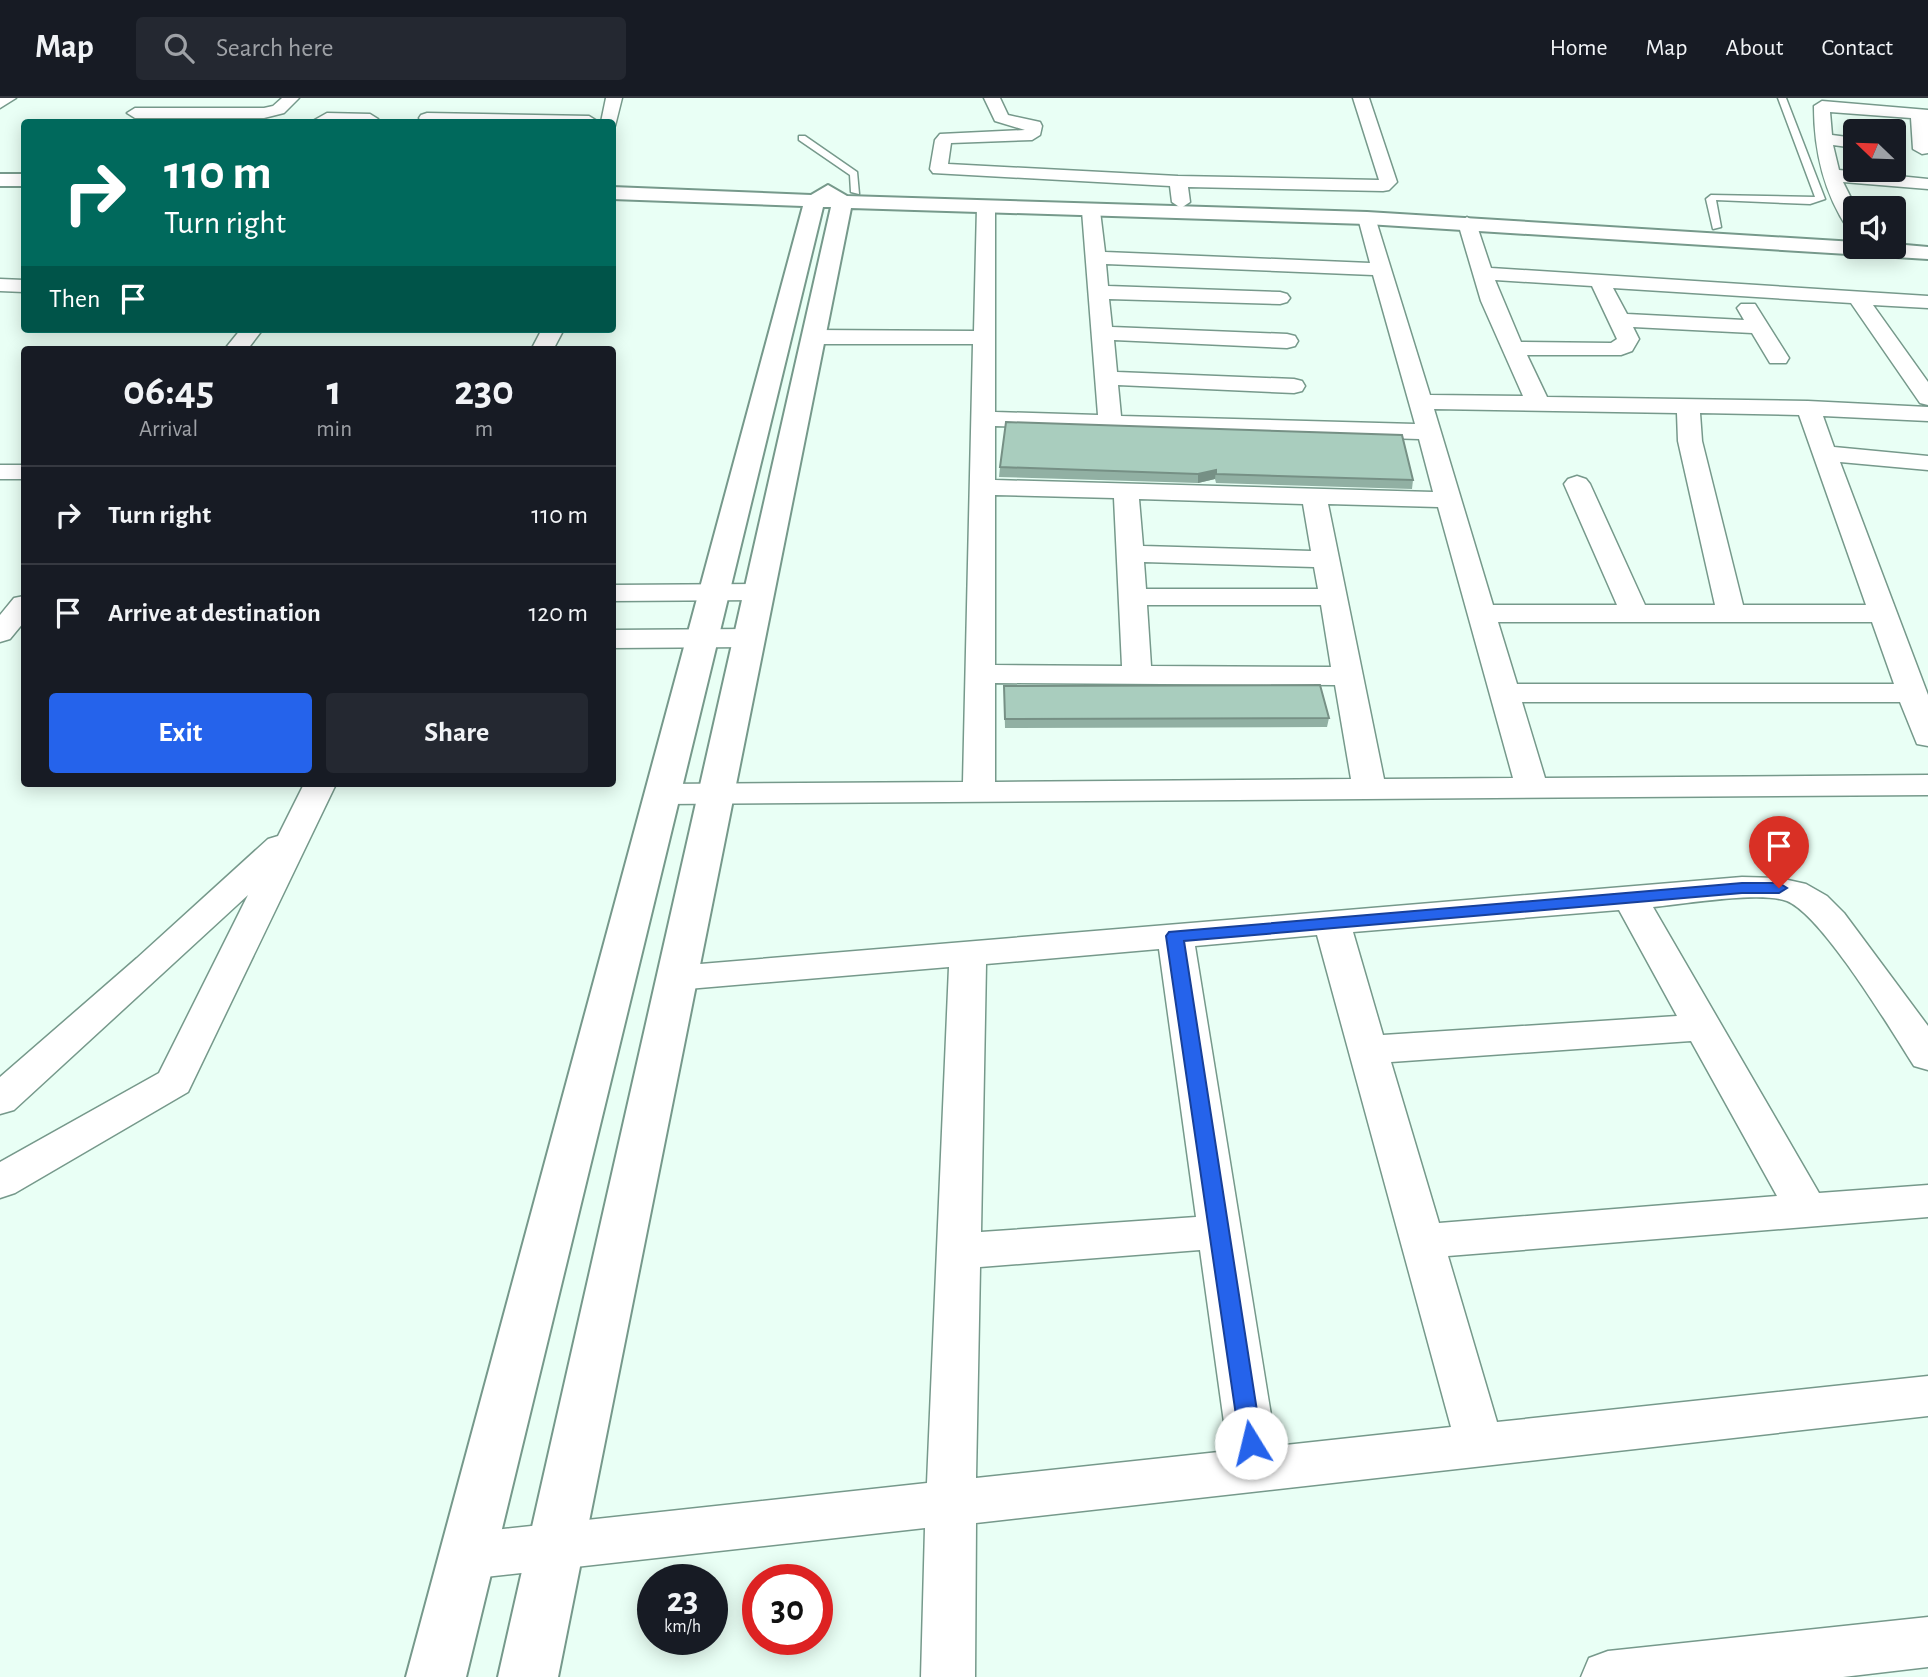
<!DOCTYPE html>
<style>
body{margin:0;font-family:"Alegreya Sans",sans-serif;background:#242831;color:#f1f3f6;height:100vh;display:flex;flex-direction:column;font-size:26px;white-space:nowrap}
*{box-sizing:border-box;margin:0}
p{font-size:23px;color:#9ea1a6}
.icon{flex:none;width:38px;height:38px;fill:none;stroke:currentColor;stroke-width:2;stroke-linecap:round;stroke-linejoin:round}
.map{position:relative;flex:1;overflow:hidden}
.details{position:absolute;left:21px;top:248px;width:595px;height:441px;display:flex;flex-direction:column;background:#171b24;border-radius:7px;box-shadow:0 4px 18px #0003}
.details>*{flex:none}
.guide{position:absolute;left:21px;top:21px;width:595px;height:214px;border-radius:7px;box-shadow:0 4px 18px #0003;background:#00695c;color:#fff;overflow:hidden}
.needle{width:46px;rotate:293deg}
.fabs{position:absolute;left:1843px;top:21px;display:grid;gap:14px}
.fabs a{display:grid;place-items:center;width:63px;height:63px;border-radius:7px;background:#171b24;box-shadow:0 4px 18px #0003;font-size:35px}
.speed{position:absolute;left:637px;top:1466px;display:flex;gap:14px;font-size:35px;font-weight:700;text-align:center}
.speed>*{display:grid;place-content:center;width:91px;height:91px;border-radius:50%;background:#171b24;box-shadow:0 4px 18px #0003;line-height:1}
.speed small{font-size:18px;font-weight:400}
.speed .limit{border:10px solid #d22;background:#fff;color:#111}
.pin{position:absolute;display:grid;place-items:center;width:60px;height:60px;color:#fff;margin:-72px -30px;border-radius:50% 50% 50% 0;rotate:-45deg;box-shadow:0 0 7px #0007}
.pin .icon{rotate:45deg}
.me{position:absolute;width:77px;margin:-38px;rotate:351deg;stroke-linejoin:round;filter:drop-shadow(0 0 5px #0008)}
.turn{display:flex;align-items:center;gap:24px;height:147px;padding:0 28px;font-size:32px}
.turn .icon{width:91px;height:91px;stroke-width:2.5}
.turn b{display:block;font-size:49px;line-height:60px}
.then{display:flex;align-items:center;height:66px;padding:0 28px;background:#0003;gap:14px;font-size:26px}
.eta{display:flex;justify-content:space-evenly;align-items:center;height:119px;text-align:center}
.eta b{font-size:42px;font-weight:700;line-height:49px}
.primary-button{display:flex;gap:14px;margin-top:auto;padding:14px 28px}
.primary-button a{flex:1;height:80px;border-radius:7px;background:#2563eb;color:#fff;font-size:28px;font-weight:700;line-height:80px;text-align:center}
.primary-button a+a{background:#242831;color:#f1f3f6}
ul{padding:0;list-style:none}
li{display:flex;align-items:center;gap:21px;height:98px;padding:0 28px;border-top:2px solid #363941}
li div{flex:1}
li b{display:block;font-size:26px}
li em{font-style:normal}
header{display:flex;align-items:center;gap:42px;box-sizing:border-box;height:98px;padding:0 35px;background:#171b24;border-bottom:2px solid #363941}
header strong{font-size:33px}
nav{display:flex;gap:38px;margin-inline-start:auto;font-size:24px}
.search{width:490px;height:63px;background:#242831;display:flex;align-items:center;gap:18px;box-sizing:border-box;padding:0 24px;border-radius:7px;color:#9ea1a6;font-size:26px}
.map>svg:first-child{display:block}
</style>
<header>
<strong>Map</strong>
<div class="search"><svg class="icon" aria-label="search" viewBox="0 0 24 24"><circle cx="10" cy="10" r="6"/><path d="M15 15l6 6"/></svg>Search here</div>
<nav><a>Home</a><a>Map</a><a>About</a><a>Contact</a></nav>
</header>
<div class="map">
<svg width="1928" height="1579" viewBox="0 0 1928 1579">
<rect width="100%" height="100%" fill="#e9fff5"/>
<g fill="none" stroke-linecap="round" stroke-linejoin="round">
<g stroke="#76998b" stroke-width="3">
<path id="service" d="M1778,0H1786L1825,101L1810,106L1716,102L1721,129L1713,131L1706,101L1711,97L1815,99Z
M799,38H805L857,74L859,96L851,94L850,77L799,42Z"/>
</g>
<g stroke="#76998b" stroke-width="3">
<path id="minor" d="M0,0H16L0,10Z
M282,0H299L284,15L264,20H135L127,15L135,10H264L273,8Z
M606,0H622L615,28H612V24H601Z
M984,0H1000L1008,17L1040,24L1042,28L1040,37L1032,42L951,45L948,66L1178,78L1379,82L1353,0H1369L1397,84L1389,92L1383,93L1188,89L1190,104L1181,110L1172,104L1170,88L933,75L930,71L935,42L940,36L1025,32L995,23Z
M1822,3L1928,12V55L1922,56L1913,51L1911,20L1830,14L1832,37L1855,40V50L1833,47L1839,72L1928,81V91L1843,84L1856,110L1855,133L1848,131C1823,93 1814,52 1814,8Z
M327,15L370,16L378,21L376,24H311Z
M427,15L589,18L597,23H421L419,20L421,17Z
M986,103L995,109V314L1098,317L1082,113L1091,107L1100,113L1105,154L1370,165L1358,120L1360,116H1374L1430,297L1523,298L1481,203L1458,125L1467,119L1476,125L1491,170L1928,198V210L1873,207L1928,284V307L1920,305L1851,205L1613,190L1627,216L1744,222L1737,210L1741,206H1755L1789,260L1786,265H1770L1752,235L1633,229L1639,241L1632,253L1621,257H1527L1547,299L1808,303L1928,309V323L1823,318L1834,349L1928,358V372L1840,364L1928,597V648L1917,646L1900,604H1522L1545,680L1928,677V697L663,706L651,703L647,696L651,689L663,686L963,684L973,246H813L805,244L802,239L805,234L813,232L974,233L977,109ZM1106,166L1373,177L1415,326L1121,318L1118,287L1294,295L1302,293L1305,288L1302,283L1294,281L1117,274L1114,242L1287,250L1295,248L1298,243L1295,238L1287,236L1112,229L1109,201L1280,206L1287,204L1290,200L1287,196L1280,194L1108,188ZM1495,182L1592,188L1617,241L1611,245L1521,244ZM1434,311L1677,315L1678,343L1715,507H1645L1590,386L1586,381L1577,378L1568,381L1564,386L1617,507H1493ZM1700,315L1799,317L1866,507H1743L1702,343ZM995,328L1419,341L1433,394L995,382ZM995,397L1114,400L1122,568L995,567ZM1139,401L1303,406L1311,453L1143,448ZM1328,406L1438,409L1513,680L1384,681ZM1144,464L1314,469L1318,491H1146ZM1147,507H1321L1331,569L1151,568ZM1498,524H1872L1894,586H1517ZM995,585L1335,587L1351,681L995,684Z
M0,181L24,182V194L0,193Z
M241,231H263L247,252H224Z
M542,231H564L553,252H531Z
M0,367H24V381H0Z
M759,486L769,488L773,494L769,500L759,502L612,503V487Z
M24,498V524L10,541L0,544V517L14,500Z
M749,531L759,534L763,540L759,546L749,549L612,550V532Z
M304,686H336L188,994L15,1095L0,1100V1064L159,975L248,797L14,1012L0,1016V979L137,860L268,741L278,738Z
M1742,779L1779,780L1806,786L1827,798L1844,815L1928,928V972L1914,968C1891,932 1822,817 1787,803C1760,793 1684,806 1653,809L1819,1095L1928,1087V1119L1448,1158L1497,1324L1928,1278V1318L976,1425L975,1579H921L925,1430L467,1481L449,1475L441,1458L449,1441L467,1435L927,1385L949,869L676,892L663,889L657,880L663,871L676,868ZM1619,812L1677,918L1383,937L1353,834ZM1317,837L1451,1329L1276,1348L1195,848ZM1159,851L1196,1119L981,1134L986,866ZM1691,943L1777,1098L1439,1125L1391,964ZM1200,1152L1228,1353L976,1380L980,1169Z
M1928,1519V1569L1843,1579H1581L1589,1560L1608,1553Z"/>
</g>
<g stroke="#76998b" stroke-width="4">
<path id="tertiary" d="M0,76H24V88H0Z
M828,87L847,98L1367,114L1855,144V149H1894V146L1928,149V161L1367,126L851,110L558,1579H498L831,109H823L466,1579H406L803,108L612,101V89L811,97Z"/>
</g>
<use href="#service" fill="#fff" fill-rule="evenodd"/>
<use href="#minor" fill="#fff" fill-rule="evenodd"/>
<use href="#tertiary" fill="#fff" fill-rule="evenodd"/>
</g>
<path fill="#91b0a3" d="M1006,324L1413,382L1412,391L1216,385L1215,381L1198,385L999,379L1000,369Z
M1004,588L1329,620L1327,629L1005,630Z"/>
<path fill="#769085" d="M1216,372L1215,381L1198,385V376Z"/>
<path fill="#a9cdbe" stroke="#769085" stroke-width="2" d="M1006,324L1402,337L1413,382L1216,376V372L1198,376L1000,369Z
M1320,587L1329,620L1005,621L1004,588Z"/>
<path fill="#2563eb" stroke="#184099" stroke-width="2" d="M1742,785H1779L1787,790L1779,795H1742L1184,843L1262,1345L1259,1352L1251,1355L1244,1352L1240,1345L1166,838L1169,834Z"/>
</svg>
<div class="fabs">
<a><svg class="needle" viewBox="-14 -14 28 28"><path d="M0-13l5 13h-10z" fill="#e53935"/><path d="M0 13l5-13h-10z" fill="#9ea1a6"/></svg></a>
<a><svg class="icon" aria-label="sound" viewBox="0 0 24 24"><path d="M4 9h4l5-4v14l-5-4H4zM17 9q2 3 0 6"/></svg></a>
</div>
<div class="speed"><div>23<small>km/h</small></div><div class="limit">30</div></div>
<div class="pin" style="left:1779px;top:790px;background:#d93025"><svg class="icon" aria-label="arrive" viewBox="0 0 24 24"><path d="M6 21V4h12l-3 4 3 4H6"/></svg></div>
<svg class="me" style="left:1251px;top:1345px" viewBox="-20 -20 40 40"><circle r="19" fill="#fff"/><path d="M0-13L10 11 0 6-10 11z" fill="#2563eb"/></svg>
<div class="guide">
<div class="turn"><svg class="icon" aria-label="right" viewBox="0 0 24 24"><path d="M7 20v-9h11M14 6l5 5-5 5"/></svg><div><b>110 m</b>Turn right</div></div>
<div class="then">Then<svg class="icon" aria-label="arrive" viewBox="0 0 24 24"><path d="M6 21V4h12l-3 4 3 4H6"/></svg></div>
</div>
<section class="details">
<div class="eta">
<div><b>06:45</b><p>Arrival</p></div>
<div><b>1</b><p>min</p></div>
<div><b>230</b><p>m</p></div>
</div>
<ul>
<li><svg class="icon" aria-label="right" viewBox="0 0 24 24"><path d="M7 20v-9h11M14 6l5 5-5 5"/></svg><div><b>Turn right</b></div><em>110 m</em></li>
<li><svg class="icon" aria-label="arrive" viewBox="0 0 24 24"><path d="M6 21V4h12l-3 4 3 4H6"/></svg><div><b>Arrive at destination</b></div><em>120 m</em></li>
</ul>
<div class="primary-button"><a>Exit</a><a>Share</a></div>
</section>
</div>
